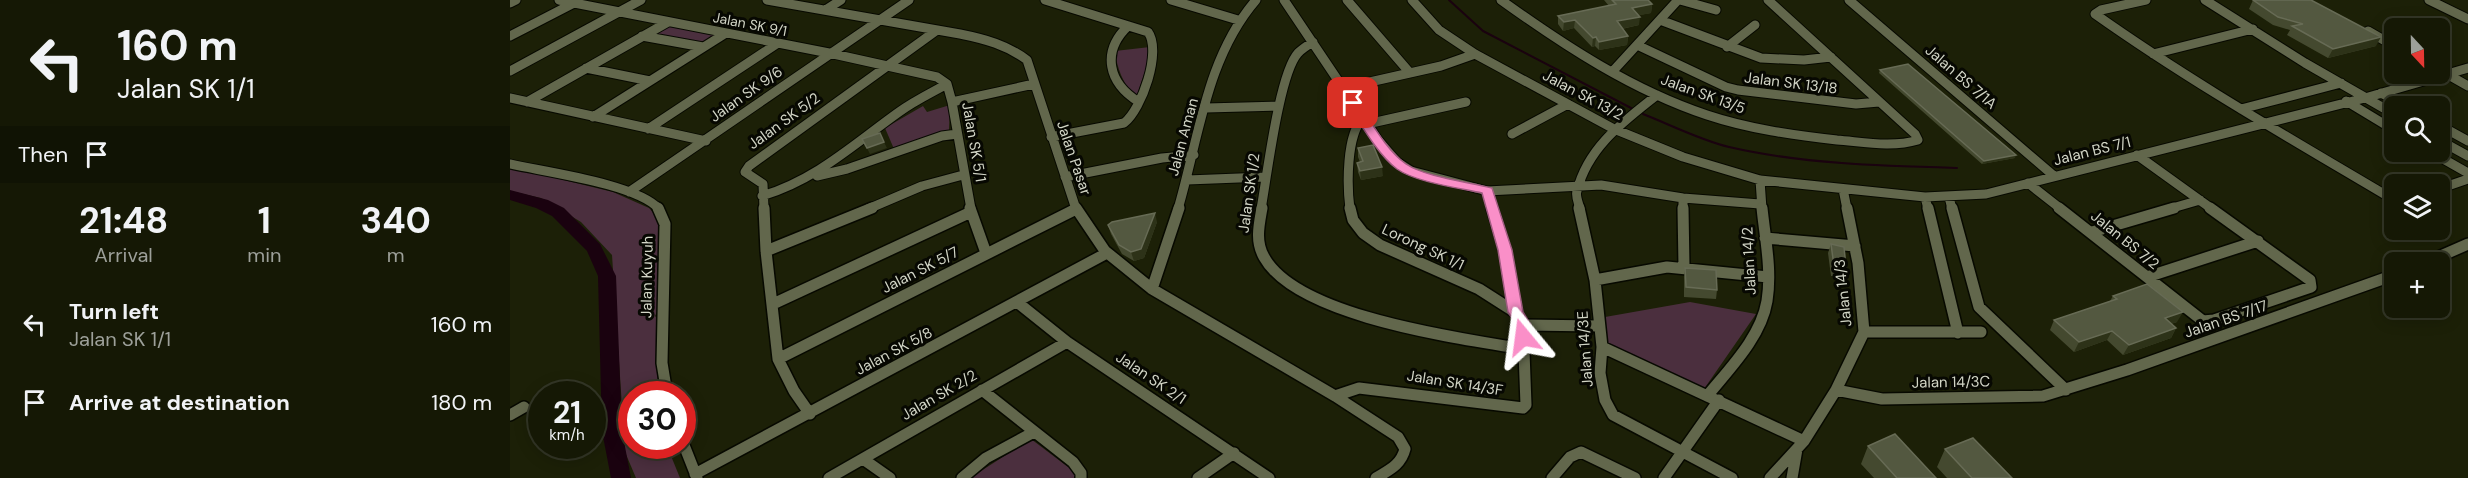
<!DOCTYPE html>
<style>
body{margin:0;font-family:"DM Sans",sans-serif;background:#1e210f;color:#f1f3f6;height:100vh;display:flex;flex-direction:column;font-size:22px;white-space:nowrap}
*{box-sizing:border-box;margin:0}
p{font-size:20px;color:#9da09a}
.icon{flex:none;width:33px;height:33px;fill:none;stroke:currentColor;stroke-width:2;stroke-linecap:round;stroke-linejoin:round}
.map{position:relative;flex:1;overflow:hidden}
.drawer{display:flex;flex-direction:column;background:#151805;width:510px}
.drawer>*{flex:none}
.guide{background:#151805;color:#f1f3f6;overflow:hidden}
.needle{width:39px;rotate:158deg}
.controls{position:absolute;left:1874px;top:18px;display:grid;gap:12px}
.controls a{display:grid;place-items:center;width:66px;height:66px;border-radius:9px;background:#151805;box-shadow:0 3px 15px #0003,0 0 0 2px #343727;font-size:30px}
.speed{position:absolute;left:18px;top:381px;display:flex;gap:12px;font-size:30px;font-weight:700;text-align:center}
.speed>*{display:grid;place-content:center;width:78px;height:78px;border-radius:50%;background:#151805;box-shadow:0 3px 15px #0003,0 0 0 2px #343727;line-height:1}
.speed small{font-size:15px;font-weight:400}
.speed .limit{border:9px solid #d22;background:#fff;color:#111}
.pin{position:absolute;display:grid;place-items:center;width:51px;height:51px;color:#fff;margin:-26px;border-radius:12px;box-shadow:0 3px 9px #0006}
.me{position:absolute;width:66px;margin:-33px;rotate:344deg;stroke-linejoin:round;filter:drop-shadow(0 0 4px #0008)}
.turn{display:flex;align-items:center;gap:21px;height:126px;padding:0 18px;font-size:27px}
.turn .icon{width:78px;height:78px;stroke-width:2.5}
.turn b{display:block;font-size:42px;line-height:51px}
.then{display:flex;align-items:center;height:57px;padding:0 18px;background:#0003;gap:12px;font-size:22px}
.eta{display:flex;justify-content:space-evenly;align-items:center;height:102px;text-align:center}
.eta b{font-size:36px;font-weight:700;line-height:42px}
ul{padding:0;list-style:none}
li{display:flex;align-items:center;gap:18px;height:78px;padding:0 18px}
li div{flex:1}
li b{display:block;font-size:22px}
li em{font-style:normal}
main{display:flex;flex:1;min-height:0}
.map>svg:first-child{display:block}
</style>
<main>
<section class="drawer">
<div class="guide">
<div class="turn"><svg class="icon" aria-label="left" viewBox="0 0 24 24"><path d="M17 20v-9H6M10 6l-5 5 5 5"/></svg><div><b>160 m</b>Jalan SK 1/1</div></div>
<div class="then">Then<svg class="icon" aria-label="arrive" viewBox="0 0 24 24"><path d="M6 21V4h12l-3 4 3 4H6"/></svg></div>
</div>
<div class="eta">
<div><b>21:48</b><p>Arrival</p></div>
<div><b>1</b><p>min</p></div>
<div><b>340</b><p>m</p></div>
</div>
<ul>
<li><svg class="icon" aria-label="left" viewBox="0 0 24 24"><path d="M17 20v-9H6M10 6l-5 5 5 5"/></svg><div><b>Turn left</b><p>Jalan SK 1/1</p></div><em>160 m</em></li>
<li><svg class="icon" aria-label="arrive" viewBox="0 0 24 24"><path d="M6 21V4h12l-3 4 3 4H6"/></svg><div><b>Arrive at destination</b></div><em>180 m</em></li>
</ul>
</section>
<div class="map">
<svg width="1958" height="478" viewBox="0 0 1958 478">
<rect width="100%" height="100%" fill="#1c2007"/>
<path fill="#4b2f3e" d="M158,24L211,34L193,45L139,35Z
M640,47L639,59L627,95L624,97C613,82 607,69 605,51Z
M440,105L439,130L384,149L375,128L413,106L417,112Z
M0,167L103,192L139,208L150,220C150,230 148,240 148,249C148,275 159,291 145,316L150,322L147,353L148,394H122V446H157L170,478H126L115,452L102,255L71,222L31,198L0,191Z
M1180,302L1246,314L1194,389L1096,342L1095,317Z
M521,439L566,473V478H460Z"/>
<g fill="none" stroke-linecap="round" stroke-linejoin="round">
<path stroke="#1a020f" stroke-width="2" d="M939,0L973,31L1123,109
M1133,114C1161,125 1190,140 1219,147C1293,164 1371,166 1447,168"/>
<path fill="#1a020f" fill-rule="evenodd" d="M0,190L38,200L54,208L90,244L106,276L112,431L121,478H101L92,431L88,276L77,251L42,216L26,208L0,200Z"/>
<g stroke="#070900" stroke-width="11">
<path id="minor-far1" d="M49,0L319,53L427,77L437,84L442,102L461,209
M257,0L450,34C475,39 497,45 517,60L566,209
M535,0L638,32C652,51 632,109 614,123L541,137
M661,0L728,20
M774,0L868,140L887,162L901,171L977,191L1091,185L1173,198L1250,204
M837,0L900,73
M902,0L929,30L965,54L1104,129L1173,157L1250,180L1415,197L1476,194L1855,98L1958,68
M991,0C1055,46 1122,90 1197,115C1239,129 1283,135 1327,140C1353,142 1382,148 1408,140L1405,134L1258,0
M1170,0L1206,10
M1339,0L1544,176
M1636,0L1591,10L1585,14C1681,82 1783,140 1884,200
M1695,0L1795,63L1884,114
M1919,0L1958,19
M0,3L6,0
M317,9L331,0
M1150,20L1251,58L1294,60L1321,57
M618,26C591,52 598,83 629,102
M1858,31L1884,46
M0,36L64,3
M132,36L193,47
M1127,45L1216,87L1228,90L1346,104L1369,102
M1217,47L1245,25
M1643,54L1743,29
M76,68L140,81
M0,71L131,0
M1103,71L1168,0
M1935,73L1958,86
M833,88L931,66L965,54
M1871,93L1896,106
M0,98L196,141
M1836,101L1884,130
M17,102L158,22
M442,102L524,84
M696,108L769,106
M1731,109L1831,83
M83,117L216,33
M857,124L956,102
M1929,125L1958,141
M138,129L268,43
M1002,134L1058,104
M1929,140L1958,156
M1921,152L1958,173
M1627,155L1702,209
M0,164C35,172 127,184 149,209
M307,176L337,169L432,136L447,134
M555,177L652,158L684,155
M677,180L755,177
M1250,180L1252,209
M1518,183L1551,209
M1333,189L1337,209
M1929,189L1958,179
M977,191L983,209
M119,192L399,0
M252,196C306,180 344,144 389,112C404,101 421,93 437,84
M1415,197L1418,209
M1439,197L1442,209
M1173,198V209
M254,209L253,184L235,172L239,166L427,30
M358,209L412,186L453,175
M668,209C689,138 696,58 746,0
M751,209C757,177 769,74 788,53C792,49 798,45 803,42
M840,209C837,186 836,135 853,118
M1070,209C1069,204 1065,196 1067,191C1078,147 1113,122 1147,95
M1659,209L1690,200"/>
</g>
<g stroke="#070900" stroke-width="14">
<path id="minor" d="M148,208L155,224L152,363L157,394
M254,208L256,251L268,359L284,391L300,414
M460,208L476,253
M566,208L595,251L642,289L825,396L888,437L895,449C891,465 879,470 866,478
M752,208C749,225 745,241 754,257C787,317 949,338 1013,349
M840,208L843,220L853,233L870,245L969,289L1005,312
M982,208L995,250L1006,312
M1069,208L1085,280L1092,347L1090,373L1095,400L1103,415L1222,478
M1173,208L1174,267
M1418,208L1448,333
M1442,208L1469,307L1556,390
M1549,208L1693,321L1704,320L1801,287L1800,280L1700,208
M1582,232L1664,208
M1255,238L1345,246
M256,251L362,208
M1917,262L1958,244
M1637,277L1748,241
M1085,280L1157,267L1258,277
M642,289L669,208
M507,302L557,342L759,478
M263,304L461,212
M1013,325L1089,326
M1354,332H1471
M1092,347L1294,441
M268,359L566,209
M472,390L563,462L571,473V478
M1326,390L1372,399L1533,396L1617,370L1884,275
M1198,395C1220,368 1251,337 1257,301C1262,270 1255,238 1252,208
M825,396L849,388L1013,408L1016,405L1013,325
M0,415L14,407
M172,440L187,478
M353,459L380,478
M185,474L597,253
M319,478L557,342
M452,478L476,458L524,432
M688,478L724,453
M1042,478L1060,457L1071,452L1125,478
M1154,478L1209,400
M1260,478L1294,441L1326,390L1354,332L1348,263L1337,208
M1282,478L1287,449"/>
</g>
<use href="#minor-far1" stroke="#62674c" stroke-width="9"/>
<use href="#minor" stroke="#62674c" stroke-width="11"/>
</g>
<path fill="#44492f" d="M1094,0H1138L1142,4L1141,13L1129,15V25L1112,29L1118,36L1117,45L1089,50L1085,46L1082,47L1064,28L1053,31L1048,24V16L1099,6Z
M1743,0L1866,46L1818,58L1777,35L1780,30L1763,25L1739,9Z
M1370,70L1505,158L1472,164L1369,73Z
M848,148L873,176L851,180L848,172L847,163L850,162L848,157Z
M647,222L634,258L624,261L612,254L601,234L598,225Z
M1321,244L1336,267L1333,276H1321L1318,253Z
M1175,268L1207,290L1206,299L1174,297V277Z
M1603,296L1667,322L1661,324L1666,328L1661,338L1613,355L1597,340L1564,352L1540,330L1544,320L1600,301Z
M1358,446L1426,478H1364L1351,464Z
M1435,449L1502,478H1437L1427,467Z"/>
<path fill="#2d3218" d="M1142,4L1141,13L1121,17L1122,8Z
M1130,17L1129,25L1106,30L1107,21Z
M1065,20L1064,28L1053,31L1054,22Z
M1118,36L1117,45L1089,50V42Z
M1086,37L1085,46L1082,47L1083,38Z
M1871,37L1866,46L1818,58L1823,49Z
M374,142L377,148L360,154L357,148Z
M1506,155L1505,158L1472,164L1474,161Z
M872,167L873,176L851,180L850,171Z
M645,213L647,222L634,258L624,261L621,252Z
M1673,312L1667,322L1649,328L1655,318Z
M1666,328L1661,338L1613,355L1619,345Z
M1602,331L1597,340L1564,352L1569,342Z"/>
<path fill="#535840" stroke="#676b55" stroke-width="1.5" d="M1102,0H1138L1142,4L1122,8L1130,17L1107,21L1118,36L1089,42L1086,37L1083,38L1065,20L1054,22L1048,16L1106,4Z
M1743,0H1801L1871,37L1823,49L1782,26L1793,24L1768,17Z
M1398,64L1506,155L1474,161L1370,70Z
M370,133L374,142L357,148L352,139Z
M863,145L872,167L850,171L847,163L853,161L848,148Z
M645,213L631,249L621,252L609,245L598,225L602,222Z
M1321,244L1334,247L1336,267L1324,266Z
M1175,268L1206,270L1207,290L1176,287Z
M1637,284L1673,312L1655,318L1666,328L1619,345L1602,331L1569,342L1544,320L1607,299L1603,296Z
M1385,434L1426,478H1387L1358,446Z
M1463,438L1502,478H1462L1435,449Z"/>
<path fill="#fa8fc8" stroke="#a25d82" stroke-width="1.5" d="M843,100L847,101C861,121 875,149 896,164C915,177 959,182 982,188L1002,250L1013,312L1021,325L1019,341H1008L1006,325L998,312L988,250L972,193C949,188 905,182 887,169C868,155 850,123 837,103Z"/>
<g text-anchor="middle" stroke-width="6" stroke-linejoin="round" paint-order="stroke">
<g font-size="14" fill="#d2d5c6" stroke="#070802">
<text transform="translate(240 24) rotate(11)" y="5">Jalan SK 9/1</text>
</g>
<g font-size="15" fill="#d2d5c6" stroke="#070802">
<text transform="translate(1451 77) rotate(41)" y="5">Jalan BS 7/1A</text>
<text transform="translate(1281 83) rotate(7)" y="5">Jalan SK 13/18</text>
<text transform="translate(236 94) rotate(-35)" y="5">Jalan SK 9/6</text>
<text transform="translate(1193 94) rotate(20)" y="5">Jalan SK 13/5</text>
<text transform="translate(1073 95) rotate(28)" y="5">Jalan SK 13/2</text>
<text transform="translate(274 121) rotate(-36)" y="5">Jalan SK 5/2</text>
<text transform="translate(673 137) rotate(-75)" y="5">Jalan Aman</text>
<text transform="translate(464 142) rotate(80)" y="5">Jalan SK 5/1</text>
<text transform="translate(1582 151) rotate(-14)" y="5">Jalan BS 7/1</text>
<text transform="translate(564 158) rotate(71)" y="5">Jalan Pasar</text>
<text transform="translate(739 193) rotate(-82)" y="5">Jalan SK 1/2</text>
<text transform="translate(1615 240) rotate(39)" y="5">Jalan BS 7/2</text>
<text transform="translate(913 247) rotate(25)" y="5">Lorong SK 1/1</text>
<text transform="translate(1239 261) rotate(-93)" y="5">Jalan 14/2</text>
<text transform="translate(410 270) rotate(-27)" y="5">Jalan SK 5/7</text>
<text transform="translate(137 277) rotate(-89)" y="5">Jalan Kuyuh</text>
<text transform="translate(1333 293) rotate(-96)" y="5">Jalan 14/3</text>
<text transform="translate(1716 319) rotate(-19)" y="5">Jalan BS 7/17</text>
<text transform="translate(1075 349) rotate(-94)" y="5">Jalan 14/3E</text>
<text transform="translate(384 351) rotate(-28)" y="5">Jalan SK 5/8</text>
<text transform="translate(641 378) rotate(34)" y="5">Jalan SK 2/1</text>
<text transform="translate(1441 382) rotate(-1)" y="5">Jalan 14/3C</text>
<text transform="translate(945 383) rotate(9)" y="5">Jalan SK 14/3F</text>
<text transform="translate(429 395) rotate(-30)" y="5">Jalan SK 2/2</text>
</g>
</g>
</svg>
<div class="controls">
<a><svg class="needle" viewBox="-14 -14 28 28"><path d="M0-13l5 13h-10z" fill="#e53935"/><path d="M0 13l5-13h-10z" fill="#9da09a"/></svg></a>
<a><svg class="icon" aria-label="search" viewBox="0 0 24 24"><circle cx="10" cy="10" r="6"/><path d="M15 15l6 6"/></svg></a>
<a><svg class="icon" aria-label="layers" viewBox="0 0 24 24"><path d="M12 4l9 5-9 5-9-5zM3 14l9 5 9-5"/></svg></a>
<a>+</a>
</div>
<div class="speed"><div>21<small>km/h</small></div><div class="limit">30</div></div>
<div class="pin" style="left:843px;top:103px;background:#d93025"><svg class="icon" aria-label="arrive" viewBox="0 0 24 24"><path d="M6 21V4h12l-3 4 3 4H6"/></svg></div>
<svg class="me" style="left:1013px;top:337px" viewBox="-20 -20 40 40"><path d="M0-17L14 15 0 8-14 15z" fill="#fa8fc8" stroke="#fff" stroke-width="4"/></svg>
</div>
</main>
